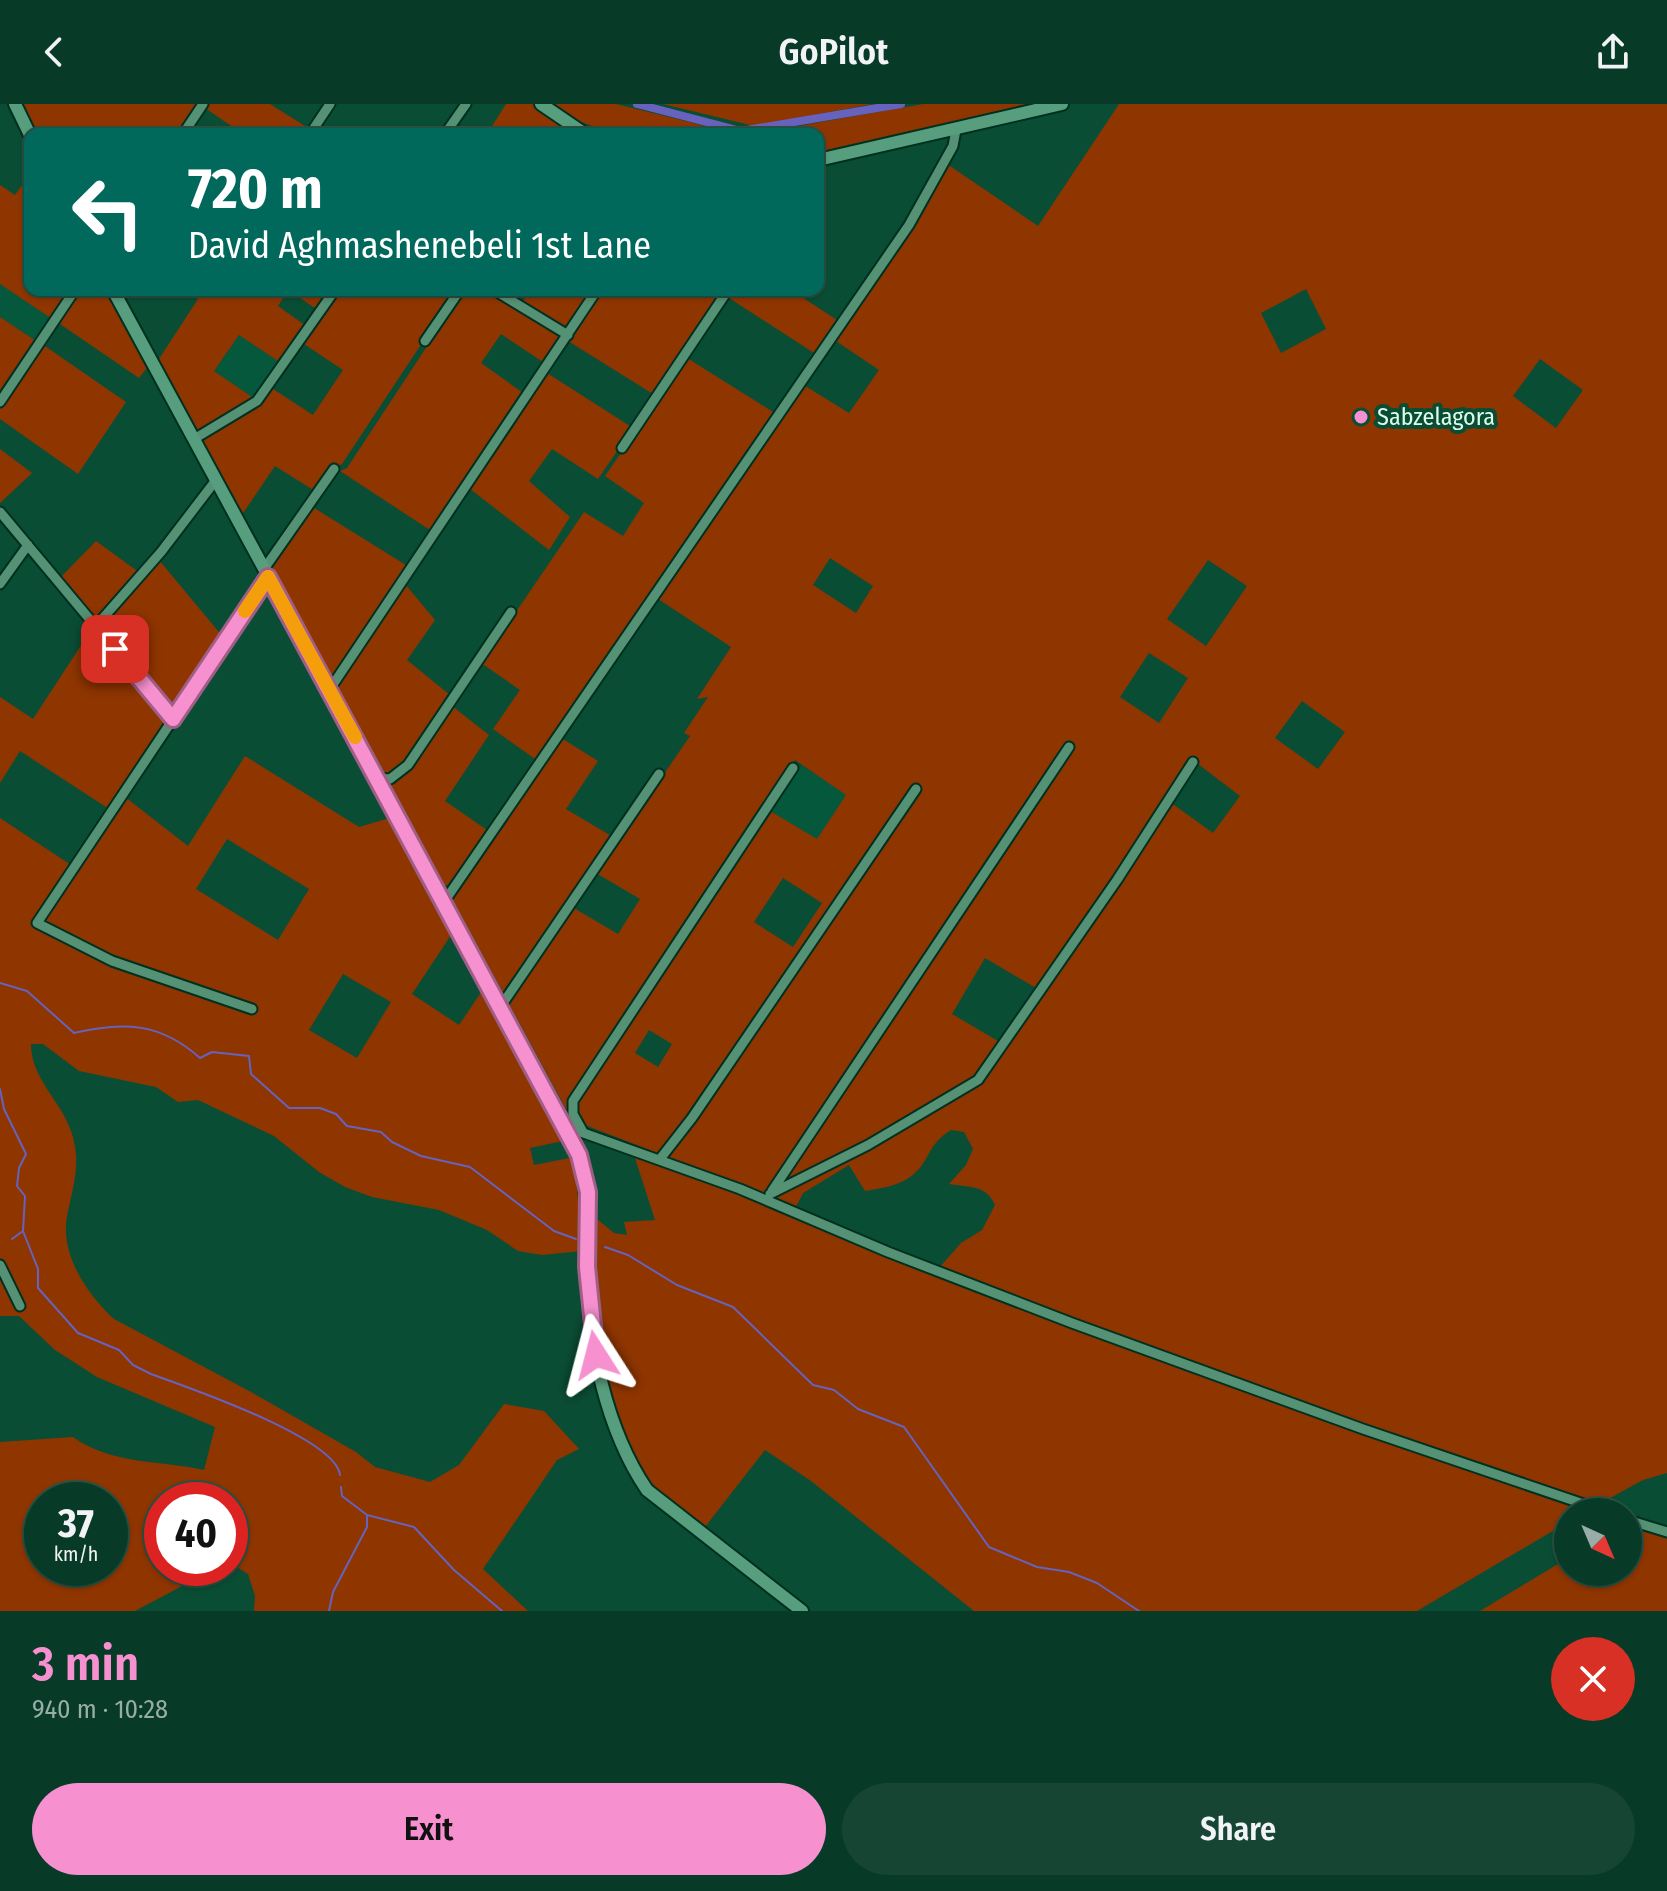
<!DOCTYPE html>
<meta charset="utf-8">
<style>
body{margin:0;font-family:"Fira Sans Condensed",sans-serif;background:#164534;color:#f1f3f6;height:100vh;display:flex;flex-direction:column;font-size:30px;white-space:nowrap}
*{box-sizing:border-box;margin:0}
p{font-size:26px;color:#98ada8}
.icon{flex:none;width:44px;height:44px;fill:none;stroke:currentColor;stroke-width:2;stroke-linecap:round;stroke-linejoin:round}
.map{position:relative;height:1507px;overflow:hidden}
.sheet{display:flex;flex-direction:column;background:#083a28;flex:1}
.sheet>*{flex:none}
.top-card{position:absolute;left:24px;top:24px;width:800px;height:168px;border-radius:16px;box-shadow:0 2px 6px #0004,0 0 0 2px #295445;background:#00695c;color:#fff;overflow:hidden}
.needle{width:52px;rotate:136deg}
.fabs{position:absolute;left:1554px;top:1394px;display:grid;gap:16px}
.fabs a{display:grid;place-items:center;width:88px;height:88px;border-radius:50%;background:#083a28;box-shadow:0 2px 6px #0004,0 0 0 2px #295445;font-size:40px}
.speed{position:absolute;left:24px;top:1378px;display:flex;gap:16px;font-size:40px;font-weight:700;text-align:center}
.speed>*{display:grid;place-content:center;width:104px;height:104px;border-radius:50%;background:#083a28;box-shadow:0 2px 6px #0004,0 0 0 2px #295445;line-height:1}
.speed small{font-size:20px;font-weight:400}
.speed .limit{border:12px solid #d22;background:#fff;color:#111}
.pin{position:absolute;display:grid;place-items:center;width:68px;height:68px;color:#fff;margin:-34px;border-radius:16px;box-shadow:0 4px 12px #0006}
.me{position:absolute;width:88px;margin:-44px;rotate:351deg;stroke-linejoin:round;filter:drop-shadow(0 0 6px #0008)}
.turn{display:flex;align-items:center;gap:28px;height:168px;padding:0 32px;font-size:36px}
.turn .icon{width:104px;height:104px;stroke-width:2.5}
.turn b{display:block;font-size:56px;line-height:68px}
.round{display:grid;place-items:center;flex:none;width:84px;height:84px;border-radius:42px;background:#164534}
.headline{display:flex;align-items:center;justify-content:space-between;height:136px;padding:0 32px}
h1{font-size:48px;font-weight:600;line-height:60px;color:#f690cf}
.cta{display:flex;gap:16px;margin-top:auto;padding:16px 32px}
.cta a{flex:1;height:92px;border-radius:48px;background:#f690cf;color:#111;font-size:32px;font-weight:600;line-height:92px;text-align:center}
.cta a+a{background:#164534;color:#f1f3f6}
header{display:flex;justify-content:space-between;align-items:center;height:104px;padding:0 32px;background:#083a28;font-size:36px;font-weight:600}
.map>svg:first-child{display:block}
</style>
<header><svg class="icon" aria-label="back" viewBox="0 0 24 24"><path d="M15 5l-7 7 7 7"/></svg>GoPilot<svg class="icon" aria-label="share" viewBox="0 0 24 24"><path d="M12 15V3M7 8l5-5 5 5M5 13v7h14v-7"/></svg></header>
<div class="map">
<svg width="1667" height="1507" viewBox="0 0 1667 1507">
<rect width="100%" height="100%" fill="#0a4d35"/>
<path fill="#06583c" d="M0,180L52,215L36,237L0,213Z
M240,230L281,259L255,295L214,267Z
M802,661L847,690L817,736L770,707Z"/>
<path fill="#8f3500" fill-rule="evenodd" d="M20,0H199L179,30H34Z
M207,0H270L316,29L243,30L205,4Z
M506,0H533L565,25L562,30H487Z
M551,0H616L738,30C673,30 605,42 551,0Z
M663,0H873L754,22Z
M923,0H1041L818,50V30H754Z
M1119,0H1667V1369L1643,1376L1599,1400L1364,1323L1075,1218L939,1164L961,1139L982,1126L995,1101C987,1081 968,1083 949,1080L966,1061L973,1045L964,1028L951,1026C927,1041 930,1056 914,1070C901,1082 881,1084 865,1087L849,1061L803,1089L796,1103L580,1019L575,999L770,707L817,735L846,691L795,656L569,995V1012L507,900L572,803L618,830L640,795L596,769L690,632L684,629L708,593L697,595L731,543L655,493L802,280L849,309L879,266L833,235L911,125L947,60L1038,122ZM1306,185L1326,225L1281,249L1261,209ZM1540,255L1583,286L1556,324L1513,292ZM830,454L873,482L856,509L813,481ZM1208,456L1247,482L1206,542L1167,515ZM1149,549L1188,574L1159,619L1120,593ZM1302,597L1345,628L1318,665L1275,634ZM1198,660L1240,692L1213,729L1170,698ZM783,774L822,799L793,843L754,818ZM985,854L1036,884L1003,940L952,910ZM649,926L672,940L658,963L635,949Z
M30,70V186H71L52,215L0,180V81L15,91Z
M78,186H109L150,260L139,274L57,218Z
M184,186H332L318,206L288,186L278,202L306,222L281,259L239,231L214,267L255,295L197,331L157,258L198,195Z
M338,186H457L342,360L331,366L315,387L275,362L241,412L200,335L270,283L313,311L343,266L301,238Z
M464,186H487L563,233L546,260L501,230L481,259L526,291L433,428L340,367L347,364Z
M531,186H593L567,227L522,198Z
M601,186H704L718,196L653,290L568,237Z
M734,186H791L837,216L814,249L729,194Z
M0,213L36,237L0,291Z
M42,240L126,298L78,370L0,315V302Z
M687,254L773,308L535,655L493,625L520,586L481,559L584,408L623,432L644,399L605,372Z
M547,269L633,324L598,375L552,345L529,377L570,413L549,446L470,385Z
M0,345L32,369L0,399Z
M311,402L409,463L331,579L269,462Z
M96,437L140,469L96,517L60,474Z
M159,456L223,533L175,604L170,605L102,524V520Z
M405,480L435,516L407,556L450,591L407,657L386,671L336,582Z
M93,523L172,622L125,693L188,742L245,652L359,723L393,713L455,825L412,890L459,921L486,881L568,1036L530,1044L534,1061L575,1053L583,1115L581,1147L542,1151L518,1147L487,1126L439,1106L372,1093L345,1083L319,1068L274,1032L198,996L178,998L156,983L79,967L43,940H31C31,975 60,995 71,1027C82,1058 73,1082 67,1112C60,1151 87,1190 114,1215L251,1288L356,1348L375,1363L430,1378L459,1361L504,1300L544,1307L579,1345L557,1356L483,1465L528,1507H254L255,1492L248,1470L230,1459V1396H162V1464H216L135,1507H0V1338L73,1333C112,1361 159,1356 204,1366L215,1323L97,1273L55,1246L19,1212H0V714L71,761L109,705L20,647L0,679V593L33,615ZM227,735L309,785L278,836L196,785ZM343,870L391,898L357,954L309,926ZM42,1396H110V1464H42Z
M452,602L489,631L445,697L487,726L448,781H443L388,679L413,664Z
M558,632L598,657L566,705L613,733L502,889L451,794Z
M634,1051L683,1064L1093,1232L1364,1331L1588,1405L1568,1408V1418L1417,1507H974L811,1377L765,1346L705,1423C680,1403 650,1385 634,1356C602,1301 591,1178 597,1115L614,1129L627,1131L624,1118L655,1116Z
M1628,1421L1667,1434V1507H1480L1568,1454V1468H1628Z"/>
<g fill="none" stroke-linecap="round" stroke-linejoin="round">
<path stroke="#6762bd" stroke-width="2" d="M0,879L27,887L74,929C124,917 161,919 200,954L212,948L249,952L251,970L289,1004H320L336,1010L347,1022L381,1028L392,1038L421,1052L470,1063L554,1127L576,1135
M0,985L4,1005L26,1050L19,1064L17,1082L25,1092L23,1127L38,1165V1184L78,1229L119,1246L133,1261L151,1270C187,1283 336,1334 340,1371
M12,1135L23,1127
M605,1143L628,1151L677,1181L733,1203L813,1281L834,1286L858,1305L904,1323L989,1443L1037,1463L1069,1468L1097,1479L1139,1507
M367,1411L414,1423L454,1466L502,1507
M329,1507L333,1488L367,1423V1411L342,1392L341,1383"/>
<path stroke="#6762bd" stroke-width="8" d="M637,0L741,27L901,0"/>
<g stroke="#00301f" stroke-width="13">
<path id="street" d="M183,30L203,0
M310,30L330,0
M445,30L466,0
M565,30L570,23
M494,186L568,231
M425,237L460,186
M0,298L75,186
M194,335L257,297L335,186
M622,344L728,186
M0,408L173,615
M264,465L334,365
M0,480L28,441
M96,522L161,448L216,376
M330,585L597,186
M377,674L390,675L408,661L511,508
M444,798L909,121L953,42L956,26
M501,902L659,670
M252,905L112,857L37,819L268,473
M564,1022L740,1085L888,1148L1072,1219L1363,1325L1607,1408
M583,1028L573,1010V997L793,664
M660,1055L692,1014L916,685
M772,1087L1069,643
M770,1090L868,1041L978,976L1117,776L1193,658
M0,1161L20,1202
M1628,1416L1667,1428"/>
</g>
<g stroke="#00301f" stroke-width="16">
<path id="secondary" d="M15,0L30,31
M541,0L585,30
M818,56L1062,0
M113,186L571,1031C591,1080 586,1113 587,1164C587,1236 606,1326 647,1386L802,1507"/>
</g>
<use href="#street" stroke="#559175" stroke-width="9"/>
<use href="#secondary" stroke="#579e7e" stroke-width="12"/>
</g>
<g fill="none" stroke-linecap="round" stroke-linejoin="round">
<g stroke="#a05e87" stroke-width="20">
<path id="route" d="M115,545L173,615L268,473L579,1051L588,1088L587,1163L596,1251"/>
</g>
<use href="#route" stroke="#f690cf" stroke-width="14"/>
<path stroke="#f59e0b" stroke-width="14" d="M245,507L268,473L355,633"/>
</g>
<circle fill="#f690cf" stroke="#0a4d35" stroke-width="3" cx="1361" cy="313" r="8"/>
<g text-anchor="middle" stroke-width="8" stroke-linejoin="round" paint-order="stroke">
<g font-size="24" fill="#ddfcec" stroke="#0a4d35" text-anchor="start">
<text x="1377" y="321">Sabzelagora</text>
</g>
</g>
</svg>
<div class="fabs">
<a><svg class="needle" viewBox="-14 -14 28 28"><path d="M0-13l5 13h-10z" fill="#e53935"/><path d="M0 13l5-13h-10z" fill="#98ada8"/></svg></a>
</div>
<div class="speed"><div>37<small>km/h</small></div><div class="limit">40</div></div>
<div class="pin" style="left:115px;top:545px;background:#d93025"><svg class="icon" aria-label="arrive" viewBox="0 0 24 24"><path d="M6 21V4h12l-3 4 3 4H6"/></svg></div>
<svg class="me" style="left:596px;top:1251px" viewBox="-20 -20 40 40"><path d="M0-17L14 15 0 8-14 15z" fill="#f690cf" stroke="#fff" stroke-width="4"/></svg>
<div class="top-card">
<div class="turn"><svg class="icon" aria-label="left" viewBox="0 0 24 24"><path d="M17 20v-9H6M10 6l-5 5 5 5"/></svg><div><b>720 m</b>David Aghmashenebeli 1st Lane</div></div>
</div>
</div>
<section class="sheet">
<div class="headline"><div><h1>3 min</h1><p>940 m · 10:28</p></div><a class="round" style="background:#d93025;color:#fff"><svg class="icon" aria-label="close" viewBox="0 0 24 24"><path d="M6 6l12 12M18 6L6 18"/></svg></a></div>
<div class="cta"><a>Exit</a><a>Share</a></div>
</section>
